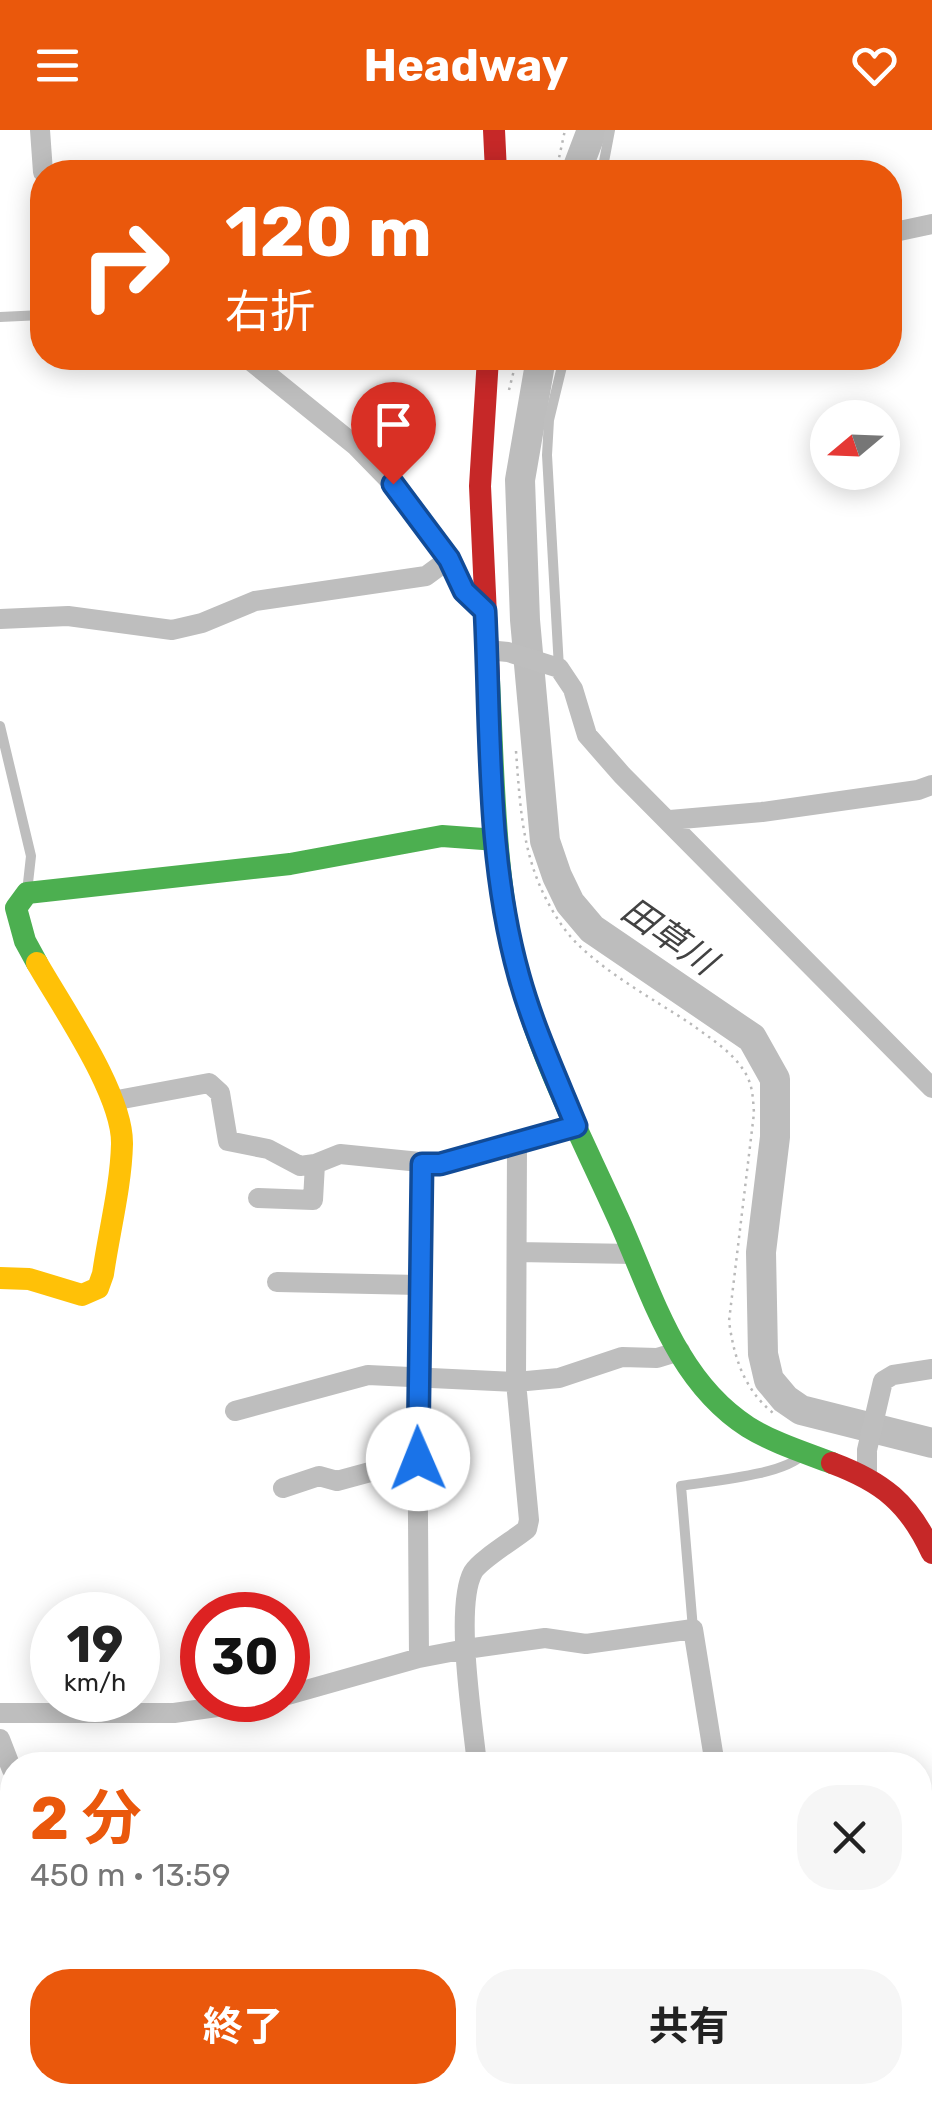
<!DOCTYPE html>
<html lang="ja">
<meta charset="utf-8">
<style>
body{margin:0;font-family:Rubik,"Noto Sans JP",sans-serif;background:#f6f6f6;color:#222;height:100vh;display:flex;flex-direction:column;font-size:38px;white-space:nowrap}
*{box-sizing:border-box;margin:0}
p{font-size:32px;color:#767676}
.icon{flex:none;width:55px;height:55px;fill:none;stroke:currentColor;stroke-width:2;stroke-linecap:round;stroke-linejoin:round}
.map{position:relative;flex:1;overflow:hidden}
.panel{position:absolute;left:0px;top:1622px;width:932px;height:352px;display:flex;flex-direction:column;background:#fff;border-radius:40px 40px 0 0;box-shadow:0 5px 25px #0003}
.panel>*{flex:none}
.guide{position:absolute;left:30px;top:30px;width:872px;height:210px;border-radius:40px;box-shadow:0 5px 25px #0003;background:#ea580c;color:#fff;overflow:hidden}
.needle{width:65px;rotate:251deg}
.controls{position:absolute;left:810px;top:270px;display:grid;gap:20px}
.controls a{display:grid;place-items:center;width:90px;height:90px;border-radius:50%;background:#fff;box-shadow:0 5px 25px #0003;font-size:50px}
.speed{position:absolute;left:30px;top:1462px;display:flex;gap:20px;font-size:50px;font-weight:700;text-align:center}
.speed>*{display:grid;place-content:center;width:130px;height:130px;border-radius:50%;background:#fff;box-shadow:0 5px 25px #0003;line-height:1}
.speed small{font-size:25px;font-weight:400}
.speed .limit{border:15px solid #d22;background:#fff;color:#111}
.pin{position:absolute;display:grid;place-items:center;width:85px;height:85px;color:#fff;margin:-102px -42px;border-radius:50% 50% 50% 0;rotate:-45deg;box-shadow:0 0 10px #0007}
.pin .icon{rotate:45deg}
.me{position:absolute;width:110px;margin:-55px;rotate:359deg;stroke-linejoin:round;filter:drop-shadow(0 0 8px #0008)}
.turn{display:flex;align-items:center;gap:35px;height:210px;padding:0 30px;font-size:45px}
.turn .icon{width:130px;height:130px;stroke-width:2.5}
.turn b{display:block;font-size:70px;line-height:85px}
.round{display:grid;place-items:center;flex:none;width:105px;height:105px;border-radius:40px;background:#f6f6f6}
.head{display:flex;align-items:center;justify-content:space-between;height:170px;padding:0 30px}
h1{font-size:60px;font-weight:700;line-height:75px;color:#ea580c}
.button{display:flex;gap:20px;margin-top:auto;padding:20px 30px}
.button a{flex:1;height:115px;border-radius:40px;background:#ea580c;color:#fff;font-size:40px;font-weight:700;line-height:115px;text-align:center}
.button a+a{background:#f6f6f6;color:#222}
header{display:flex;justify-content:space-between;align-items:center;height:130px;padding:0 30px;background:#ea580c;color:#fff;font-size:45px;font-weight:700}
.map>svg:first-child{display:block}
</style>
<header><svg class="icon" aria-label="menu" viewBox="0 0 24 24"><path d="M4 6h16M4 12h16M4 18h16"/></svg>Headway<svg class="icon" aria-label="heart" viewBox="0 0 24 24"><path d="M12 20l-8-8c-3-5 5-10 8-4 3-6 11-1 8 4z"/></svg></header>
<div class="map">
<svg width="932" height="1974" viewBox="0 0 932 1974">
<rect width="100%" height="100%" fill="#fff"/>
<g fill="none" stroke-linecap="round" stroke-linejoin="round">
<path stroke="#bdbdbd" stroke-width="30" d="M576,42L592,0
M541,228L520,350L525,490L545,711L557,746L570,773L592,799L752,908L775,949V1007L761,1122L763,1224L769,1250L785,1269L801,1280L932,1313"/>
<path stroke="#b9b9b9" stroke-width="2.5" stroke-dasharray="2.5 5" stroke-linecap="butt" d="M556,42L565,0
M509,260L517,228
M516,621C521,688 523,740 563,797C590,835 652,868 691,894C711,909 735,923 747,946C753,958 753,970 754,983L729,1191C734,1228 744,1259 773,1283"/>
<path stroke="#bebebe" stroke-width="10" d="M602,42L610,0
M0,187L42,185
M559,538L547,325L549,290L564,228
M0,596L31,726L27,762
M693,1499L681,1356C710,1351 784,1345 802,1325
M650,1962L653,1974"/>
<path stroke="#bebebe" stroke-width="20" d="M40,0L43,42
M890,103L932,94
M247,228L356,316L393,354L449,429L464,461L485,481
M0,489L68,486L172,500L202,493L255,471L426,446L449,429
M487,520L508,522L559,538L573,559L587,605L622,645L932,958
M670,690L762,682L918,660L932,655
M112,971L209,953L220,963L228,1011L268,1019L300,1036L315,1034
M258,1068L313,1070L315,1034L340,1024L440,1034L577,996
M517,1122L634,1124
M277,1152L419,1155
M235,1281L368,1245L516,1252L559,1248L622,1227L657,1228L680,1221
M867,1345V1320L883,1251L893,1245L932,1239
M283,1358L319,1346L337,1351L418,1329
M419,1528L417,1248L421,1034
M288,1565L419,1528L466,1519L545,1508L586,1514L693,1499L715,1635
M0,1583H174L268,1570
M0,1609L12,1640
M477,1635C473,1593 454,1477 473,1442C480,1430 515,1409 527,1399L529,1390L516,1252L517,1015
M920,1745L932,1744
M0,1908L12,1905
M759,1962L760,1974"/>
<path stroke="#4caf50" stroke-width="22" d="M489,550C494,648 494,748 518,844C540,929 582,1008 618,1088C652,1163 675,1250 748,1297C774,1313 803,1322 832,1333
M37,833L25,811L16,778L27,763L290,734L442,706L497,710"/>
<path stroke="#ffc107" stroke-width="22" d="M0,1148L29,1149L82,1165L98,1158L103,1144C109,1102 121,1056 122,1014C123,964 62,877 37,833"/>
<path stroke="#c62828" stroke-width="22" d="M494,0L496,42
M488,228L480,356L489,550
M832,1333C883,1352 909,1373 932,1423"/>
</g>
<g fill="none" stroke-linecap="round" stroke-linejoin="round">
<g stroke="#114b97" stroke-width="25">
<path id="route" d="M393,354L449,429L464,461L485,481C491,601 486,729 519,846C533,897 556,947 576,996L440,1034H422L418,1329"/>
</g>
<use href="#route" stroke="#1a73e8" stroke-width="18"/>
</g>
<g text-anchor="middle" stroke-width="8" stroke-linejoin="round" paint-order="stroke">
<g font-size="35" font-style="italic" fill="#424242" stroke="#fff">
<text transform="translate(669 806) rotate(35)" y="12">田草川</text>
</g>
</g>
</svg>
<div class="controls">
<a><svg class="needle" viewBox="-14 -14 28 28"><path d="M0-13l5 13h-10z" fill="#e53935"/><path d="M0 13l5-13h-10z" fill="#767676"/></svg></a>
</div>
<div class="speed"><div>19<small>km/h</small></div><div class="limit">30</div></div>
<div class="pin" style="left:393px;top:354px;background:#d93025"><svg class="icon" aria-label="arrive" viewBox="0 0 24 24"><path d="M6 21V4h12l-3 4 3 4H6"/></svg></div>
<svg class="me" style="left:418px;top:1329px" viewBox="-20 -20 40 40"><circle r="19" fill="#fff"/><path d="M0-13L10 11 0 6-10 11z" fill="#1a73e8"/></svg>
<div class="guide">
<div class="turn"><svg class="icon" aria-label="right" viewBox="0 0 24 24"><path d="M7 20v-9h11M14 6l5 5-5 5"/></svg><div><b>120 m</b>右折</div></div>
</div>
<section class="panel">
<div class="head"><div><h1>2 分</h1><p>450 m · 13:59</p></div><a class="round"><svg class="icon" aria-label="close" viewBox="0 0 24 24"><path d="M6 6l12 12M18 6L6 18"/></svg></a></div>
<div class="button"><a>終了</a><a>共有</a></div>
</section>
</div>
